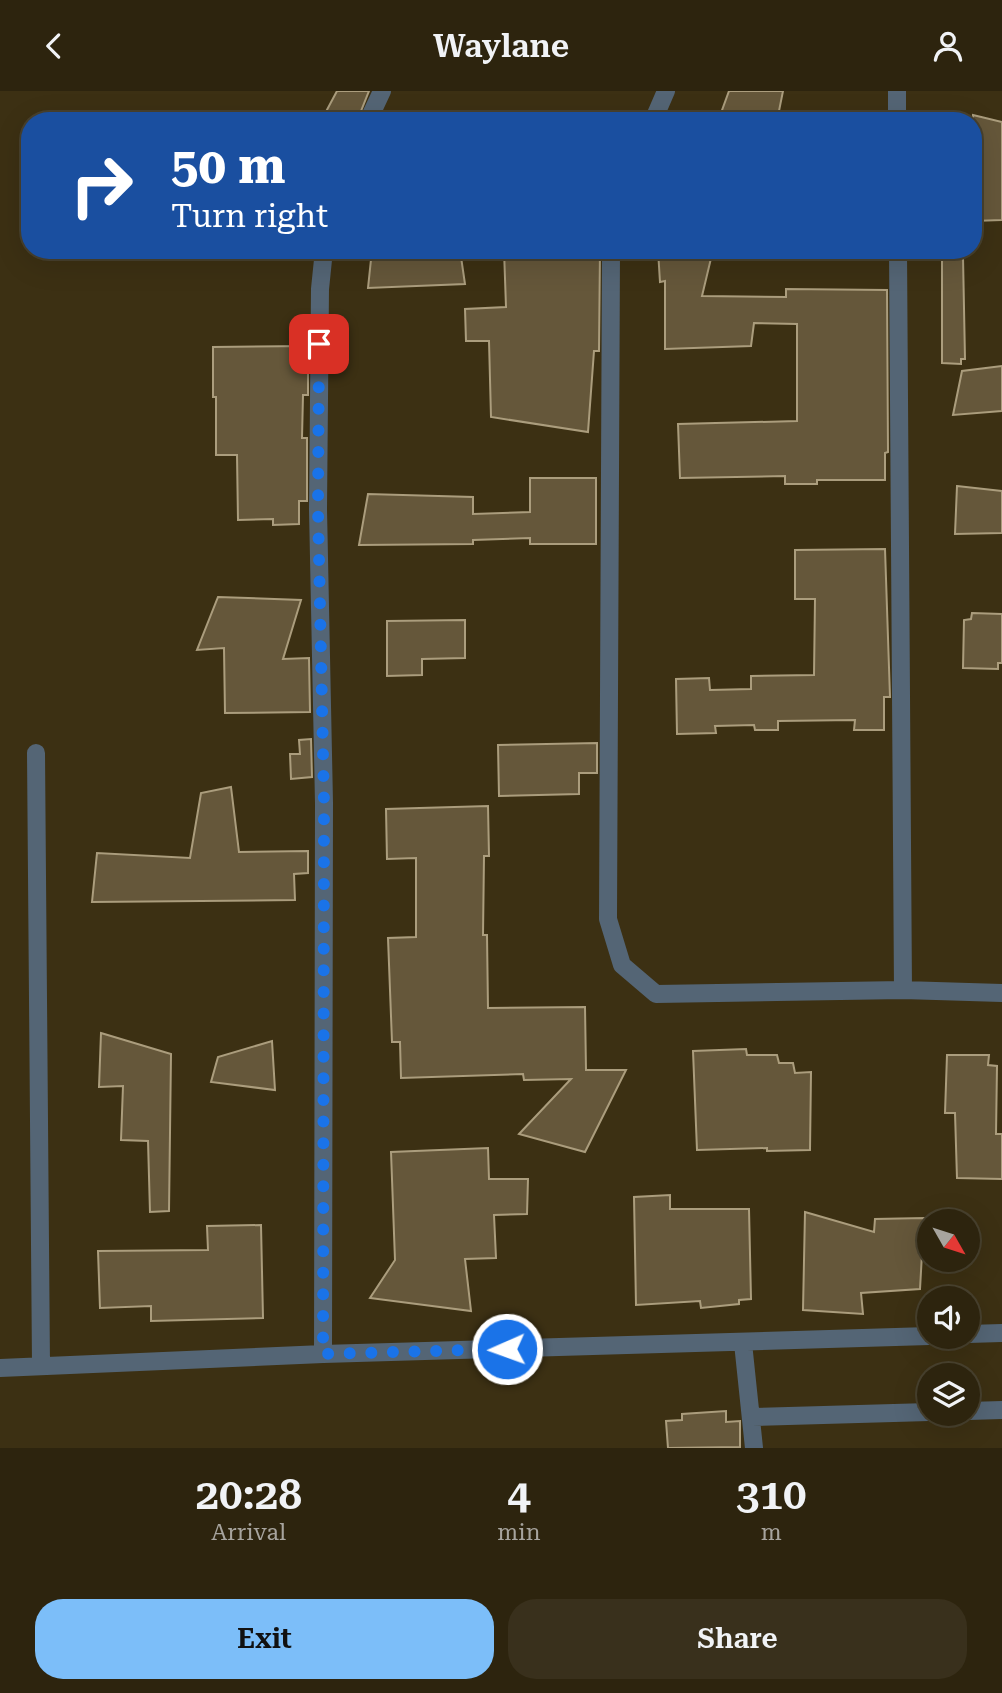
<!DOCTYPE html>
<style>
body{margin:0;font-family:"Roboto Serif",serif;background:#39301c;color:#f1f3f6;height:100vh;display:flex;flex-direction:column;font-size:26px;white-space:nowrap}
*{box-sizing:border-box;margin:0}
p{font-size:23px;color:#a7a49e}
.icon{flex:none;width:38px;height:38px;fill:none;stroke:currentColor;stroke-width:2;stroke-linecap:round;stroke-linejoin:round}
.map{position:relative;height:1357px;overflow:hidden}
.details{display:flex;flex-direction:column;background:#2d240e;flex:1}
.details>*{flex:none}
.hud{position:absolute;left:21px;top:21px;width:961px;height:147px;border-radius:28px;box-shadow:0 7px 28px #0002,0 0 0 2px #48412e;background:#1a4fa0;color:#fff;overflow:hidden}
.needle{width:46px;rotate:129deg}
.fabs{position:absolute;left:917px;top:1118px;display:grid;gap:14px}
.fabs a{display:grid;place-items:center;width:63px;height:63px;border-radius:50%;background:#2d240e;box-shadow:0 7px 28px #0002,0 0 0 2px #48412e;font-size:35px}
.pin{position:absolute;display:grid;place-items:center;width:60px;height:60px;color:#fff;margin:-30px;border-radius:14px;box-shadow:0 4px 10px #0006}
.me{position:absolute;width:77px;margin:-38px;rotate:268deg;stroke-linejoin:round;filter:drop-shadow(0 0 5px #0008)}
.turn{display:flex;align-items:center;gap:24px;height:147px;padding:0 35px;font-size:32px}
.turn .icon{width:91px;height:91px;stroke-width:2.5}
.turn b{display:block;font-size:49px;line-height:60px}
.eta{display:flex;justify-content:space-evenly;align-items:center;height:119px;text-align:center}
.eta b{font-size:42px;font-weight:600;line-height:49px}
.button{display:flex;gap:14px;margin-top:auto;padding:14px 35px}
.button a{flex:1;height:80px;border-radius:28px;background:#7cbef9;color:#111;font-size:28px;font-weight:600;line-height:80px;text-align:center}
.button a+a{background:#39301c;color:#f1f3f6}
header{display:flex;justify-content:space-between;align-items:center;height:91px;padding:0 35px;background:#2d240e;font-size:32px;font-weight:600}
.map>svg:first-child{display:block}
</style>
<header><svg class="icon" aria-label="back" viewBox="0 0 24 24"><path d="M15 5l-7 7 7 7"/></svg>Waylane<svg class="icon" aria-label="person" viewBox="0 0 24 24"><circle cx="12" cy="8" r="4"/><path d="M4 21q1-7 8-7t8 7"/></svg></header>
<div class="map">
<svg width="1002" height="1357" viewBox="0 0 1002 1357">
<rect width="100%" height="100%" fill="#3c3013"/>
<path fill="#65573a" stroke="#ab9d7d" stroke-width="2" d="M337,0H369L357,30H321Z
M729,0H783L777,30L721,22Z
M973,24L1002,31V129L973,130Z
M372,159H460L465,193L368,197Z
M504,159H600L599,260H594L588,341L491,326L489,250H466L465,218L506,216Z
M658,159H713L702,205L786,206V198L887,199L888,361L885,362V389H817V393H785V385L680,387L678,333L797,330V233L754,232L751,255L665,258V190L660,191Z
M942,166H963L965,268H961V273L942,272Z
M308,255V304H303L302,347H307V410H299V433L273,434V428L238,429L237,364H216V306H213V256Z
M1002,275V320L953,324L962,280Z
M530,387H596V453H530V447L473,449V453L359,454L368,403L473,406V423L530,421Z
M957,395L1002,400V442L955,443Z
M885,458L890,606H884V639H854L855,629L778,630V639H755L754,634L715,635L716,642L677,643L676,588L709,587L710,599L751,598V585L814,584L815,508H795V459Z
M218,506L301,509L283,568L309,567L310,621L225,622L224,557L197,559Z
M972,522L1002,523V572H998V578L963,577L964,529L971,528Z
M465,529V567L422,568V584L387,585V530Z
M311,648L312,686L291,688L290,663H300L299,649Z
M597,652V682H579V703L499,705L498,654Z
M231,696L239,761L308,760V782L294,783L295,809L92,811L97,762L190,767L201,702Z
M488,715L489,765H484L483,844H487L488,917L585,916L586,979H626L585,1061L519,1043L571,988L524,989L523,983L401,987L400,951H392L388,847L416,846V767L387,768L386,718Z
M101,942L171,963L169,1120L150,1121L148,1050L121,1049L123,995L99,996Z
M272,950L275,999L211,991L218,966Z
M746,958L747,964H777L779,972H793L795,982L811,981L810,1059L767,1060V1057L697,1059L693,960Z
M947,964H989L988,974L997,975L996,1043H1002V1088L957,1087L955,1022H945Z
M488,1057L489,1088H528L527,1123L494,1124L496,1167L465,1168L471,1220L370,1207L395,1169L391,1061Z
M670,1104V1118H749L751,1208L739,1209V1213L701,1217L700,1210L636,1214L634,1106Z
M805,1121L874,1141L875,1128L924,1127L920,1198L861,1202L863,1223L803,1219Z
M261,1134L263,1227L151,1230V1215L100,1217L98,1160L208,1159L207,1135Z
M726,1320V1331L740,1330V1356L668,1357L666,1330L682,1329V1323Z"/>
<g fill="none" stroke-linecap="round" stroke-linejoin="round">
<path stroke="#546575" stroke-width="18" d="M897,0V30
M368,30L382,0
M653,30L666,0
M611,159L608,828L622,874L656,903L903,899L1002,902
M898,159L903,899
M36,662L41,1275
M968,1243L1002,1242
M743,1252L754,1357
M323,1263L324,712L318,418L320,198L324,159
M0,1277L323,1263L929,1245
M968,1320L1002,1319
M752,1326L929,1321"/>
</g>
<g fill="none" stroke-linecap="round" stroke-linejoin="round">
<path stroke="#1a73e8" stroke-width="12" stroke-dasharray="0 21.6" d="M319,253L318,418L324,712L323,1263L507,1258"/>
</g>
</svg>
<div class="fabs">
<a><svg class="needle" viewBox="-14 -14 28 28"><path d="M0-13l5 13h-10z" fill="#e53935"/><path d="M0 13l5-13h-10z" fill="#a7a49e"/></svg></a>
<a><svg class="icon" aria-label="sound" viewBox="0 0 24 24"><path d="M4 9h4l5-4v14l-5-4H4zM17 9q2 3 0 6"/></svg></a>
<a><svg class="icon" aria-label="layers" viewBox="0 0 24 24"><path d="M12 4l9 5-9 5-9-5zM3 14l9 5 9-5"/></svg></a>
</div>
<div class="pin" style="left:319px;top:253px;background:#d93025"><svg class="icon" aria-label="arrive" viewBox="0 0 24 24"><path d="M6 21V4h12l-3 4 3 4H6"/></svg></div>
<svg class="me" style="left:507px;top:1258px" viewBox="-20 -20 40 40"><circle r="17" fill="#1a73e8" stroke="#fff" stroke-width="3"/><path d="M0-11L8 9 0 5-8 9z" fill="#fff"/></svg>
<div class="hud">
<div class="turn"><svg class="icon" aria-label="right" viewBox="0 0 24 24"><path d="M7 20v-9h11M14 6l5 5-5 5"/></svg><div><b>50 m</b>Turn right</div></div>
</div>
</div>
<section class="details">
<div class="eta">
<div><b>20:28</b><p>Arrival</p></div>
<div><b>4</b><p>min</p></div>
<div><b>310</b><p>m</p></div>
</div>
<div class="button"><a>Exit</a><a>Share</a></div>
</section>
